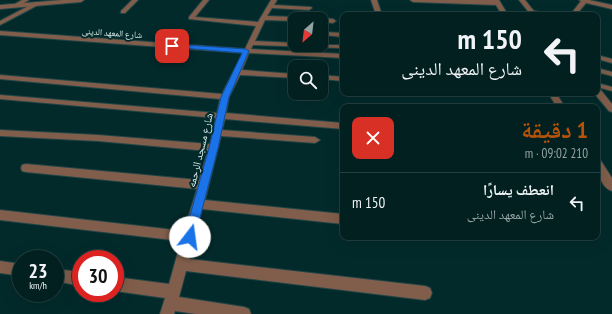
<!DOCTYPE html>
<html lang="ar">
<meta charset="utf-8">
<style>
body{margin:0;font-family:"PT Sans Narrow","Noto Naskh Arabic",sans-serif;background:#102d2d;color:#f1f3f6;direction:rtl;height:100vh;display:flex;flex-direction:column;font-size:15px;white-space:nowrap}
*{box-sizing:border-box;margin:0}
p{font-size:13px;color:#96a3a5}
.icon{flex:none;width:22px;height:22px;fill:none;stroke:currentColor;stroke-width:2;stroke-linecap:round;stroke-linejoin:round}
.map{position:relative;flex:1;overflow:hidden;direction:ltr}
.panel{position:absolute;left:340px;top:104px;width:260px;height:136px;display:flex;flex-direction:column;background:#022020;border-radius:8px;box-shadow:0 4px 16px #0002,0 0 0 1px #233e3e;direction:rtl}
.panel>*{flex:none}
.top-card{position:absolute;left:340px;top:12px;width:260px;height:84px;border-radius:8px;box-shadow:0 4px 16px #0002,0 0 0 1px #233e3e;direction:rtl;background:#022020;color:#f1f3f6;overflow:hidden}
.needle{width:26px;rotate:208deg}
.buttons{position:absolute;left:288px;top:12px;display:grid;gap:8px}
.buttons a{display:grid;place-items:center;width:40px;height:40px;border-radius:8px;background:#022020;box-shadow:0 4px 16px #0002,0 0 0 1px #233e3e;font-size:20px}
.speed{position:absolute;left:12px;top:250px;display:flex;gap:8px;font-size:20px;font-weight:700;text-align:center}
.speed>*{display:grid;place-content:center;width:52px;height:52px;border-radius:50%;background:#022020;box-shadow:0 4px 16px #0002,0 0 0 1px #233e3e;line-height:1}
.speed small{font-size:10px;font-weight:400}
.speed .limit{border:6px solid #d22;background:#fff;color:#111}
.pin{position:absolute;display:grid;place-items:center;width:34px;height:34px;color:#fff;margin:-17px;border-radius:8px;box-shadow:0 2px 6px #0006}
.me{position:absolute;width:44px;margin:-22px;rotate:15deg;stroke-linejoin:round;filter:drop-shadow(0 0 3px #0008)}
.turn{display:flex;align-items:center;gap:14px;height:84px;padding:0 12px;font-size:18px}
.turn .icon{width:52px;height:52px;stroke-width:2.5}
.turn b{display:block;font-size:28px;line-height:34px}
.round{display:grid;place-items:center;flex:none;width:42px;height:42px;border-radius:8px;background:#102d2d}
.headline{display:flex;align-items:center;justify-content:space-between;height:68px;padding:0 12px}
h1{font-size:24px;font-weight:800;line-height:30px;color:#b45309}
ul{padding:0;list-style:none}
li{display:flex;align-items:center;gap:12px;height:60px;padding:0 12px;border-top:1px solid #233e3e}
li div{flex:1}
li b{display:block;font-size:15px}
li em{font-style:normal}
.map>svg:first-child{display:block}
</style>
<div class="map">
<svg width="612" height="314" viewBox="0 0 612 314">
<rect width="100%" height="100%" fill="#032a2b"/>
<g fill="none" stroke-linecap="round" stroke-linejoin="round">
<g stroke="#214546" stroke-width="2">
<path id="minor" d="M22,0H29L17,7H13V5Z
M132,0H138L125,13H121V11Z
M203,0H209L195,17L258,22L271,0H277L274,5L311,7L312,8L309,10L272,8L267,16L295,17L298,19H295V21L265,20L255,41L295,43V45H338L340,46V48L253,45L251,49L343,54V58L249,53L242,70L295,74V78L240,75L229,97L226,113L343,123V129L225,119L222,130L315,137L320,140L315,143L221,136L205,200L343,214V224L202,209L189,259L425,286L430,288L432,293L430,298L425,300L186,271L179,297L244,307L249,309L251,314H196L175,311L174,314H160L165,298L115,291V277L169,284L181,241L0,220V210L184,231L197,189L26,172L22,171L21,168L22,165L26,164L199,180L208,151L98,141L0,136V130L98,135L210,144L216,118L0,99V95L217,113L220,99L0,79V75L222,94L243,53L0,35V31L245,49L256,26L189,19V17Z
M371,0H377L382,15H376Z
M410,0H499L508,15H502L496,5L413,2Z
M579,0H589L612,5V9L586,3L576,15H570L581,1Z
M36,2L39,4L38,5L0,25V21Z
M531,10L547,14L548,15L529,13L528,12Z
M321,18L333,19L336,21L333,23L321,22V19H319Z
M325,32L343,33V37L323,35L322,34Z
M597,55L612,59V63L597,59Z
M597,68L612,72V76L597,72Z
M321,75L343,77V81L321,79Z
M597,83L612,87V91L597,87Z
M548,93H556L565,107H557Z
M597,160L601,161L612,178V191C601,188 597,171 597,160Z
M0,261L21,264V276L0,273Z
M55,269L81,272V286L55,281Z"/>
</g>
<g stroke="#214546" stroke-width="2">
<path id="tertiary" d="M62,0H84L81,2L0,9V5Z
M519,0H525L537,15H531Z
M597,89H600L612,104V112L609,111L594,93H597Z"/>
</g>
<use href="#minor" fill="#815e4b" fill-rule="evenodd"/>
<use href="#tertiary" fill="#815e4b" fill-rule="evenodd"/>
</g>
<path fill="#1a73e8" stroke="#114b97" d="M172,44L246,49L249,51L229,97L218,148L195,237L194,241L190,242L186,241L184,237L209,148L221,97L242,53L170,47V45Z"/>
<g text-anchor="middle" stroke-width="4" stroke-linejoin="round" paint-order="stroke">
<g font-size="9" fill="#d7ebeb" stroke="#032a2b">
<text transform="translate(112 33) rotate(4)" y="3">شارع المعهد الدينى</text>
</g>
<g font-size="11" fill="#d7ebeb" stroke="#032a2b">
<text transform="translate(200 150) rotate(-76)" y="4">شارع مسجد الرحمه</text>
</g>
</g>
</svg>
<div class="buttons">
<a><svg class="needle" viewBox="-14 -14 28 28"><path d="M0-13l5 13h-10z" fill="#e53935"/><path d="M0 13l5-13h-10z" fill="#96a3a5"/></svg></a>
<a><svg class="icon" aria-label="search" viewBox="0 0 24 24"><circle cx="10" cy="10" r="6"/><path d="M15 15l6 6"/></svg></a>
</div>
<div class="speed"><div>23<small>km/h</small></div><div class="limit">30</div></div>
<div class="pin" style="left:172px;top:46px;background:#d93025"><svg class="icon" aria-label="arrive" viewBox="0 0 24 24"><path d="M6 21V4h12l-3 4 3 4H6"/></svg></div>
<svg class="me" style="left:190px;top:237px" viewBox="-20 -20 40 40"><circle r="19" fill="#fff"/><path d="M0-13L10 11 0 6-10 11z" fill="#1a73e8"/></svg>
<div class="top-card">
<div class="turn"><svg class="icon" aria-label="left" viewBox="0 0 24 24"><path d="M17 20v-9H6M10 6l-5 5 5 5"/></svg><div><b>150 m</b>شارع المعهد الدينى</div></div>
</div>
<section class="panel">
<div class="headline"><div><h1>1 دقيقة</h1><p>210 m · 09:02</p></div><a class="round" style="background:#d93025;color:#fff"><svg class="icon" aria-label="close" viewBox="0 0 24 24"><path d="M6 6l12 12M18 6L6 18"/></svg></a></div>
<ul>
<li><svg class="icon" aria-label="left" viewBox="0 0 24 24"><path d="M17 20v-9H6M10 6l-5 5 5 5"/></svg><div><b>انعطف يسارًا</b><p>شارع المعهد الدينى</p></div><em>150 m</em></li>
</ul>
</section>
</div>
